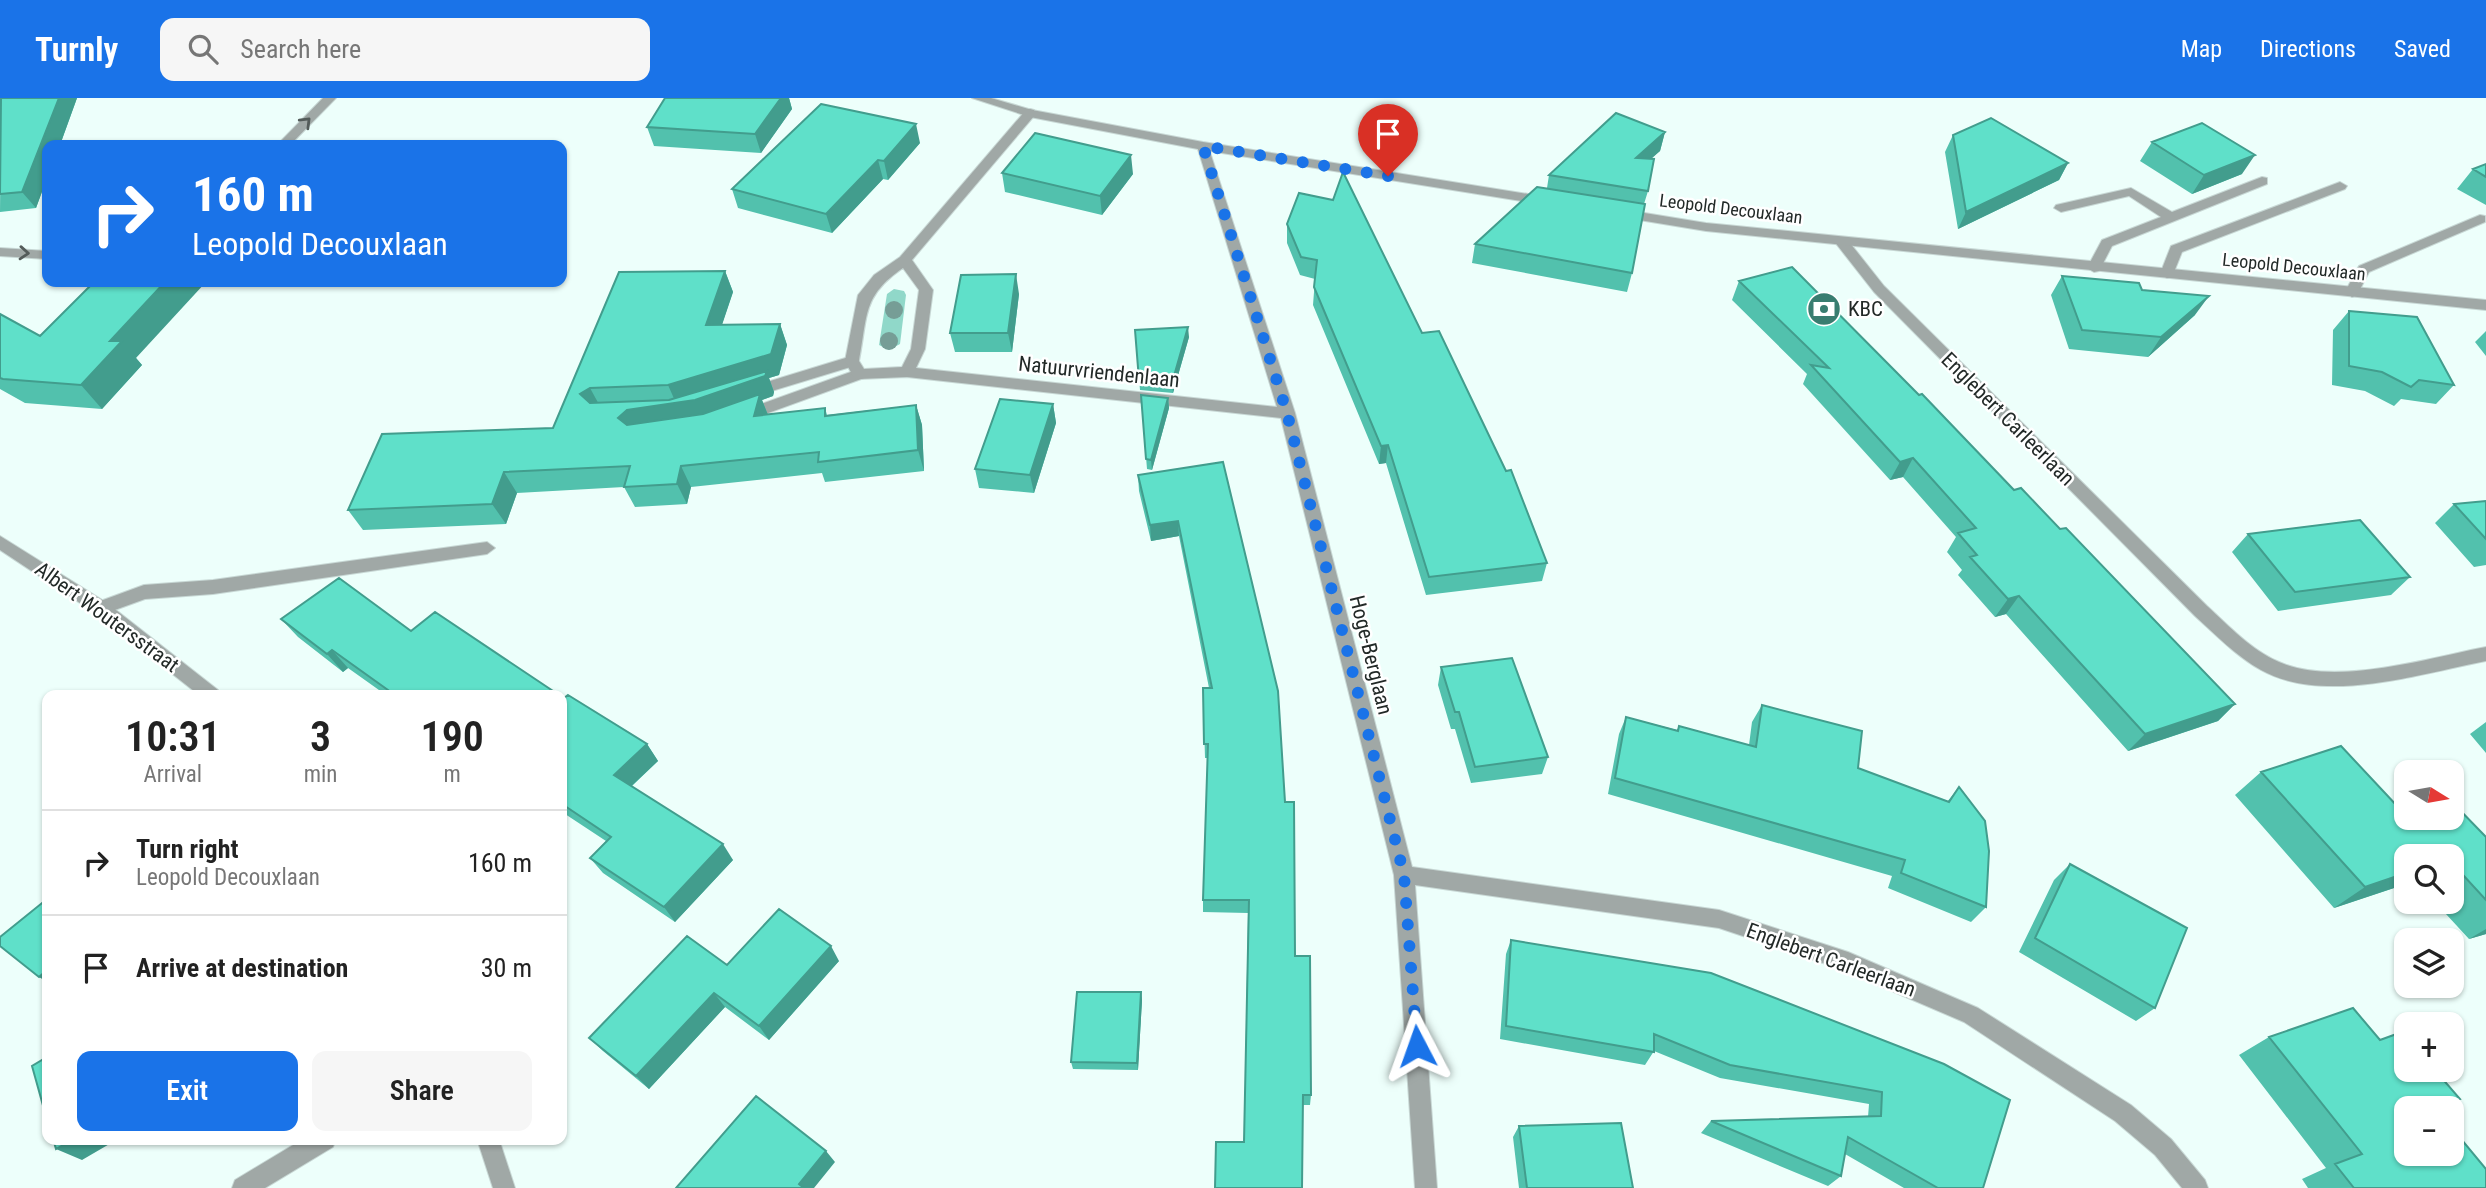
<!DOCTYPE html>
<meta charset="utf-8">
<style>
body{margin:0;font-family:"Roboto Condensed",sans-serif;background:#f6f6f6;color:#222;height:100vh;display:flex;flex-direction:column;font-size:26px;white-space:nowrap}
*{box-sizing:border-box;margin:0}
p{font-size:23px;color:#767676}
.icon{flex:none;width:38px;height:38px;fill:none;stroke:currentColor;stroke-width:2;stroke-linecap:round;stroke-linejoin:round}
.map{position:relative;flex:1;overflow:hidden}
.details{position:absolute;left:42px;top:592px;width:525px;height:455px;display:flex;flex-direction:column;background:#fff;border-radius:14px;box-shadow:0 2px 5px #0004}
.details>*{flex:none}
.banner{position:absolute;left:42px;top:42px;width:525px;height:147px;border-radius:14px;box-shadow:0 2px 5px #0004;background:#1a73e8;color:#fff;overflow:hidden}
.needle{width:46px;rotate:101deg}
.tools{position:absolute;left:2394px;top:662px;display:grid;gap:14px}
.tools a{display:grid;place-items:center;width:70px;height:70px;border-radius:14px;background:#fff;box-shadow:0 2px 5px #0004;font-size:35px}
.pin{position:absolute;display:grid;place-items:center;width:60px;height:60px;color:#fff;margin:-72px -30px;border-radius:50% 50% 50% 0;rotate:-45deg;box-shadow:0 0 7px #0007}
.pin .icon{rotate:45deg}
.me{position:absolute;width:77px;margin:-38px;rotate:356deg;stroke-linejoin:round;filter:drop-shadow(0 0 5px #0008)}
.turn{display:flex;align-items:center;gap:24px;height:147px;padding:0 35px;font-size:32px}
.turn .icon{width:91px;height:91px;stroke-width:2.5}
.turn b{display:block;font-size:49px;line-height:60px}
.eta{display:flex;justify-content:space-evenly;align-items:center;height:119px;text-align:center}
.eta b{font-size:42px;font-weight:600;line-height:49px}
.primary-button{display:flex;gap:14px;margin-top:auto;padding:14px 35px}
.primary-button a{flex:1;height:80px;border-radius:14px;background:#1a73e8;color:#fff;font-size:28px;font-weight:600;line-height:80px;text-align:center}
.primary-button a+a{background:#f6f6f6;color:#222}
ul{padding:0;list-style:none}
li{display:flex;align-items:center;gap:21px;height:105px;padding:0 35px;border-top:2px solid #e0e0e0}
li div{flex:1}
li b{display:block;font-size:26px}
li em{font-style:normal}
header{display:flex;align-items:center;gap:42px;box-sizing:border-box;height:98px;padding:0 35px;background:#1a73e8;color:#fff}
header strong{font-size:33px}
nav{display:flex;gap:38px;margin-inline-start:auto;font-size:24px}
.search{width:490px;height:63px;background:#f6f6f6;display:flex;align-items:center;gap:18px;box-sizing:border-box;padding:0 24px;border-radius:14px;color:#767676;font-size:26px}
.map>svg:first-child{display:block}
</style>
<header>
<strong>Turnly</strong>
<div class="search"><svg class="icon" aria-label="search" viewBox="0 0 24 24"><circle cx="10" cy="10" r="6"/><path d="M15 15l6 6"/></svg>Search here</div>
<nav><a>Map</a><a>Directions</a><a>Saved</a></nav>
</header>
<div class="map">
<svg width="2486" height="1090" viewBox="0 0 2486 1090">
<rect width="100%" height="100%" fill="#edfffb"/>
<path fill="#90d8c9" d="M894,191L904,193L906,197L900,246L889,252L879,247L887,196Z"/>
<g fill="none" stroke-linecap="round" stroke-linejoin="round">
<g stroke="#c8d8d5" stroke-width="2">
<path id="service" d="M2262,79L2267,80V86L2112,148L2099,173L2094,174L2087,170L2102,142L2161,119L2129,98L2061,114L2054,110L2056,107L2131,90L2172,114Z
M2340,84L2347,88L2345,91L2182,154L2172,179L2167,180L2160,176L2171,148Z
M2480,117L2485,118V124L2369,174L2357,197L2352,199L2345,194L2359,168Z
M852,258L857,259V267L752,299L744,294L747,290Z
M859,271L866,276L864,280L749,322L744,323L736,318L739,314Z
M487,444L495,450L487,456L213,496L145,501L101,517L95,515L92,510L95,505L144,487L213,482Z"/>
</g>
<g stroke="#c8d8d5" stroke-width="2">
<path id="minor" d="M323,0H336L290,47H277Z
M1030,11L1034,12V18L912,162L933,192L925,251L916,270L1277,309L1197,48L1207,45L1295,315L1412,769L1719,812L1848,854L1978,910L2131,1007L2171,1041L2205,1082L2208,1090H2182L2155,1057L2115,1023L1964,924L1838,870L1719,830L1415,787L1437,1090H1415L1394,777L1281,320L907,279L859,281L854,280L845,263L858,197L874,177L900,159L1026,12ZM903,170L919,192L911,251L902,269L864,271L859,263C868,217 862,198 903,170Z
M1841,139L1846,140L1884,188L2207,508C2229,528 2251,552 2279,564C2335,589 2428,560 2486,549V563C2419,576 2324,607 2261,572C2236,558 2216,537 2195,518L1874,194L1834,143Z
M0,150L47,153V161L0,158Z
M0,438L107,505L218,592L221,597H199L95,515L0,452Z
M303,1041H336L333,1049L265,1090H232L235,1082Z
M477,1041H499L515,1090H493Z"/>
</g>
<g stroke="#c8d8d5" stroke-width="2">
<path id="tertiary" d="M972,0H991L1032,12L1203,44L1547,99L1554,103L1547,107L1203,52L1030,19Z
M1620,111L1706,125L2486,202V212L1706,133L1615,118L1613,115Z"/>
</g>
<use href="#service" fill="#a0a8a6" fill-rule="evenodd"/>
<use href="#minor" fill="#a0a8a6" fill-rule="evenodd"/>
<use href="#tertiary" fill="#a0a8a6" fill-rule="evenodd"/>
</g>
<g fill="#769d96">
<circle cx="894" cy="212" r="9"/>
<circle cx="889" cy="243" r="9"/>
</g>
<path fill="#52c1ad" d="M1,0H77L60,47H47V80L36,110L0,114Z
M665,0H789L792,11L761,55L654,48L647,29Z
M1665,34L1660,53L1651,60L1648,93L1644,106L1632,175L1627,194L1472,165L1475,146L1547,90L1549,77Z
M1953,37L2068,65L2059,82L1958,131L1945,54Z
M2152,44L2242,76L2192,96L2140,63Z
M920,45L888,82L883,81L832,135L738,110L732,91Z
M2486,66V107L2457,91L2473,71Z
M1002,75L1133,76L1102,117L1005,94Z
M1287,126L1422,235L1547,465L1542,483L1426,497L1386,365L1379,366L1313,207L1315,181L1300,177L1287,145Z
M725,173L733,194L722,226H780L787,247L779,277L769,280L774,294L773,298L762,302L768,317L825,310L827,317L916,307L922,327L924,373L825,384L822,375L691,389L687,406L635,409L624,389L517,395L506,426L363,432L348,412L553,330L619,174Z
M2062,178L2195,217L2148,259L2069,251L2051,197Z
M1739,183L1919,297L2014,392L2060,431L2235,606L2218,623L2128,653L2006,516L1995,519L1958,477L1962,472L1947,454L1956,439L1903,379L1890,382L1803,286L1807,276L1732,202Z
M1019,196L1012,254H955L950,235Z
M2349,213L2454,287L2436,306L2401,301L2394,308L2365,293L2332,287L2333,232Z
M0,216L40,238L136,260L142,267L102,311L25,305L0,291Z
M1135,232L1189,239L1173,295L1140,292Z
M2486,233V258L2475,244Z
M1141,297L1168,300L1169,310L1152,372L1147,371Z
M1053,306L1056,325L1034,395L979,390L975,371Z
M1223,364L1295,858L1311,997L1310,1007H1303L1244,1044L1248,815L1203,814V802L1208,660H1205L1203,590H1209L1179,438L1151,443L1139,393L1138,377Z
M2486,403V467L2474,469L2435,425L2454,406Z
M2248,436L2410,479L2391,497L2278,513L2232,454Z
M281,521L411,533L559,597H386L348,570L343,574L298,539Z
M1441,569L1548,659L1542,676L1471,685L1455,631H1451L1438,587Z
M562,599L647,646L658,663L632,688L733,762L675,824L603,775L590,760L606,743L562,714Z
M1762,607L1858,670L1947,704L1959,689L1986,809L1971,824L1888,790L1892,778L1608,696L1619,636L1626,619L1677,632L1679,628L1749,647L1752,624Z
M2486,624V655L2470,636Z
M2261,674L2399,710L2486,739V836L2469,841L2434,803H2452V758L2406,786L2334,810L2235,697Z
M2070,766L2155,910L2136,923L2019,854L2054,782Z
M1511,842L1944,966L1983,1090H1904L1845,1056L1841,1078L1828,1088L1701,1035L1711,1023L1868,1019L1869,1006L1720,980L1654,953L1645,967L1500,941L1506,856Z
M839,863L769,942L725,909L649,991L603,953L589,940L727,867Z
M1141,894L1142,902L1138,972L1073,971L1071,964Z
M2269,939L2406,1010L2486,1090H2308L2302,1081L2326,1070L2239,957Z
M1519,1028L1633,1090H1519L1513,1039Z"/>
<path fill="#429d8d" d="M59,0H77L60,47H47V80L36,110L22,94Z
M781,0H789L792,11L761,55L755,36Z
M916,26L920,45L888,82L884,63Z
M1665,34L1660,53L1631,79L1636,60Z
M1131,57L1133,76L1102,117L1100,98Z
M2255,57L2242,76L2192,96L2204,77Z
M878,62L883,81L832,135L826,116Z
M2068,65L2059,82L1958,131L1966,114Z
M725,173L733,194L715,248L706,227Z
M1016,176L1019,196L1012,254L1008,235Z
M165,184H206L136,260L142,267L102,311L81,287L110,243Z
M2209,198L2195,217L2148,259L2161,239Z
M780,226L787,247L779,277L769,280L774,294L773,298L762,302L768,317L629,341L618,320L627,312L676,305L668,287Z
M1188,229L1189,239L1173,295L1172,285Z
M590,290L601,310L591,317L580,296Z
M1168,300L1169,310L1152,372L1151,362Z
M1053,306L1056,325L1034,395L1030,377Z
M916,307L922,327L924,373L918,352Z
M1388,347L1386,365L1379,366L1381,348Z
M1913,360L1903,379L1890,382L1900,364Z
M681,368L691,389L687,406L677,386Z
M504,374L517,395L506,426L492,406Z
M1178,423L1179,438L1151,443L1150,427Z
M2019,498L2006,516L1995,519L2008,501Z
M332,552L348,570L343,574L327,556Z
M2235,606L2218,623L2128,653L2145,636Z
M647,646L658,663L626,693L614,677Z
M723,746L733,762L675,824L664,809Z
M2406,775V786L2334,810L2365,789Z
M2486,831V836L2469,841Z
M831,848L839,863L769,942L759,928Z
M47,872V884L39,879Z
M1141,894L1142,902L1138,972L1137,965Z
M714,895L725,909L649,991L636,978Z
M2460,1001L2442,1010H2435Z
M73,1041H118L82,1062L56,1051Z
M826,1053L835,1064L814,1090H803L799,1086Z"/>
<path fill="#5fe0c9" stroke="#429d8d" stroke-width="2" d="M1,0H59L22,94L0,96Z
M665,0H781L755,36L647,29Z
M821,6L916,26L884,63L878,62L826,116L732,91Z
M1616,15L1665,34L1636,60L1654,61L1648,93L1549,77Z
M1991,20L2068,65L1966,114L1953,37Z
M2202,25L2255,57L2204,77L2152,44Z
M1035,35L1131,57L1100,98L1002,75Z
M2486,66V79L2473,71Z
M1343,74L1422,235L1439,233L1506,373L1511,372L1547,465L1429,479L1388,347L1381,348L1314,189L1317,162L1301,159L1287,126L1299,95L1333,102Z
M1537,89L1645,106L1632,175L1475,146Z
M1792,169L1919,297L1922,296L2014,392L2021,390L2060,431L2066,430L2235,606L2145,636L2019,498L2008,501L1970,459L1977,457L1958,435L1976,430L1913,360L1900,364L1811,267L1829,270L1739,183Z
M725,173L706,227L780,226L771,256L668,287L590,290L580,296L590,305L669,302L767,273L765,278L695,302L627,312L618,320L627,327L703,316L760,296L754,318L825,310V318L916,307L918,352L818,364L819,354L681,368L677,386L624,389L630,368L504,374L492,406L348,412L382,336L553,330L619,174Z
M1016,176L1008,235H950L961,177Z
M2062,178L2139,185L2142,192L2209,198L2161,239L2082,232Z
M94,184H165L110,243H122L81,287L3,281L0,280V216L40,238Z
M2349,213L2417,219L2454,287L2419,282L2411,289L2382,274L2349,268Z
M1188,229L1172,285L1139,282L1135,232Z
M1141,297L1168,300L1151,362L1146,361Z
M1000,301L1053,306L1030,377L975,371Z
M1223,364L1278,593L1285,704H1294L1295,858H1310L1311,997H1303L1302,1090H1215L1216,1044H1244L1249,802H1203L1208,646H1204L1203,590H1212L1178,423L1150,427L1138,377Z
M2486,403V441L2454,406Z
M2360,422L2410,479L2295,494L2248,436Z
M339,480L411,533L435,514L559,597H395L332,552L327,556L281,521Z
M1512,560L1548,659L1475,669L1459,614H1455L1441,569Z
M568,597L647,646L614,677L723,746L664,809L590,760L611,739L562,706V599L564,600Z
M1762,607L1862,633L1858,670L1949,704L1959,689L1985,723L1989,753L1986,809L1901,775L1905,762L1615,680L1626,619L1678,633L1679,628L1756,649Z
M2341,648L2399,710L2406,708V719H2452V704L2486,739V802L2452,765V758H2406V775L2365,789L2261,674Z
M2070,766L2187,830L2155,910L2035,840Z
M47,801V872L39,879L0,848V839Z
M779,811L831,848L759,928L714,895L636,978L589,940L687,838L727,867Z
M1511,842L1711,875L1944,966L2010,1002L1983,1090H1938L1848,1039L1841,1078L1711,1023L1881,1018L1882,994L1730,967L1654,936V954L1506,928Z
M1077,894H1141L1137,965L1071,964Z
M2353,910L2380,942L2402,934L2406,938V971H2434L2460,1001L2435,1010H2406V1055H2452V1030L2486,1071V1090H2354L2335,1066L2362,1056L2269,939Z
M47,959V1022L32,968Z
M756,998L826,1053L799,1086L804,1090H676Z
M1621,1025L1633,1090H1527L1519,1028Z
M53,1041H73L56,1051Z"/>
<defs><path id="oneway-chevron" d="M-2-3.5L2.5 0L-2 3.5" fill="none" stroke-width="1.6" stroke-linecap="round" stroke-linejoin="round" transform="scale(1.75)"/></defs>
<g stroke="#545c5a">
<use href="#oneway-chevron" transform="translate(306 24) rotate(-45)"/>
<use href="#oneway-chevron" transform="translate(24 155) rotate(4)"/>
</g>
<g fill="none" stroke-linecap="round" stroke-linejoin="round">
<path stroke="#1a73e8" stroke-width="12" stroke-dasharray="0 21.6" d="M1388,78L1203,48L1287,315L1404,777L1417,948"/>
</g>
<defs>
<g id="bank-disc" transform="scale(1.75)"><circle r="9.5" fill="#397d70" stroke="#fff"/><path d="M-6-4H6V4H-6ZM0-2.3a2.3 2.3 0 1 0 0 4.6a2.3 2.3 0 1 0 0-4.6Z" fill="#fff"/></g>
</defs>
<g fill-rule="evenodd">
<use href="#bank-disc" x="1824" y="211"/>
</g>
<g text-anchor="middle" stroke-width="5" stroke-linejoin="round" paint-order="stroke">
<g font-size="18" fill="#222927" stroke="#fff">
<text transform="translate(1731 111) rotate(7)" y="6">Leopold Decouxlaan</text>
<text transform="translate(2294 169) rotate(6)" y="6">Leopold Decouxlaan</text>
</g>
<g font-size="21" fill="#222927" stroke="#fff" text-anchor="start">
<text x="1848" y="218">KBC</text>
</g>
<g font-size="21" fill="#222927" stroke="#fff">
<text transform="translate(1099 274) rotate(6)" y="7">Natuurvriendenlaan</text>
<text transform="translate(2008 321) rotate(45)" y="7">Englebert Carleerlaan</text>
<text transform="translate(107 519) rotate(36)" y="7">Albert Woutersstraat</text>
<text transform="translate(1371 557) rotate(76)" y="7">Hoge-Berglaan</text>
<text transform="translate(1831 862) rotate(20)" y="7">Englebert Carleerlaan</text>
</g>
</g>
</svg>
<div class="tools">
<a><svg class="needle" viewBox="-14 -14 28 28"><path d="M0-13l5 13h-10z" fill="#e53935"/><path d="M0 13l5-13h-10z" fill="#767676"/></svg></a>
<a><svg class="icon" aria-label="search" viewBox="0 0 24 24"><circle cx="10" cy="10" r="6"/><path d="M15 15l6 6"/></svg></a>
<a><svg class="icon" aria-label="layers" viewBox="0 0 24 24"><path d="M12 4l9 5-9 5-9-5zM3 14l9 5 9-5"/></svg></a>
<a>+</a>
<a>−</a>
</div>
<div class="pin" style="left:1388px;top:78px;background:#d93025"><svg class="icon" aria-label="arrive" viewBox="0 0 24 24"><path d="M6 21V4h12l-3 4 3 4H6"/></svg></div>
<svg class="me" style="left:1417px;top:948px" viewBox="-20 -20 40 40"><path d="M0-17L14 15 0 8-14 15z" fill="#1a73e8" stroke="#fff" stroke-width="4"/></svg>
<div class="banner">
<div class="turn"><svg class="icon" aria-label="right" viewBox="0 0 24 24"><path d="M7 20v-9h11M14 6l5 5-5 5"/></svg><div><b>160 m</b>Leopold Decouxlaan</div></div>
</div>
<section class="details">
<div class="eta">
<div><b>10:31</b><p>Arrival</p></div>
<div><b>3</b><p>min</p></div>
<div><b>190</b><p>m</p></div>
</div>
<ul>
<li><svg class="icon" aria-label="right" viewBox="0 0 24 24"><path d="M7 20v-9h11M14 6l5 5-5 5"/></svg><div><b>Turn right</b><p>Leopold Decouxlaan</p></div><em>160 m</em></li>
<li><svg class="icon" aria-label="arrive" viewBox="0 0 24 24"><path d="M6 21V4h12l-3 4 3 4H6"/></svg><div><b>Arrive at destination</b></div><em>30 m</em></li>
</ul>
<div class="primary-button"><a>Exit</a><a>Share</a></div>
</section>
</div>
